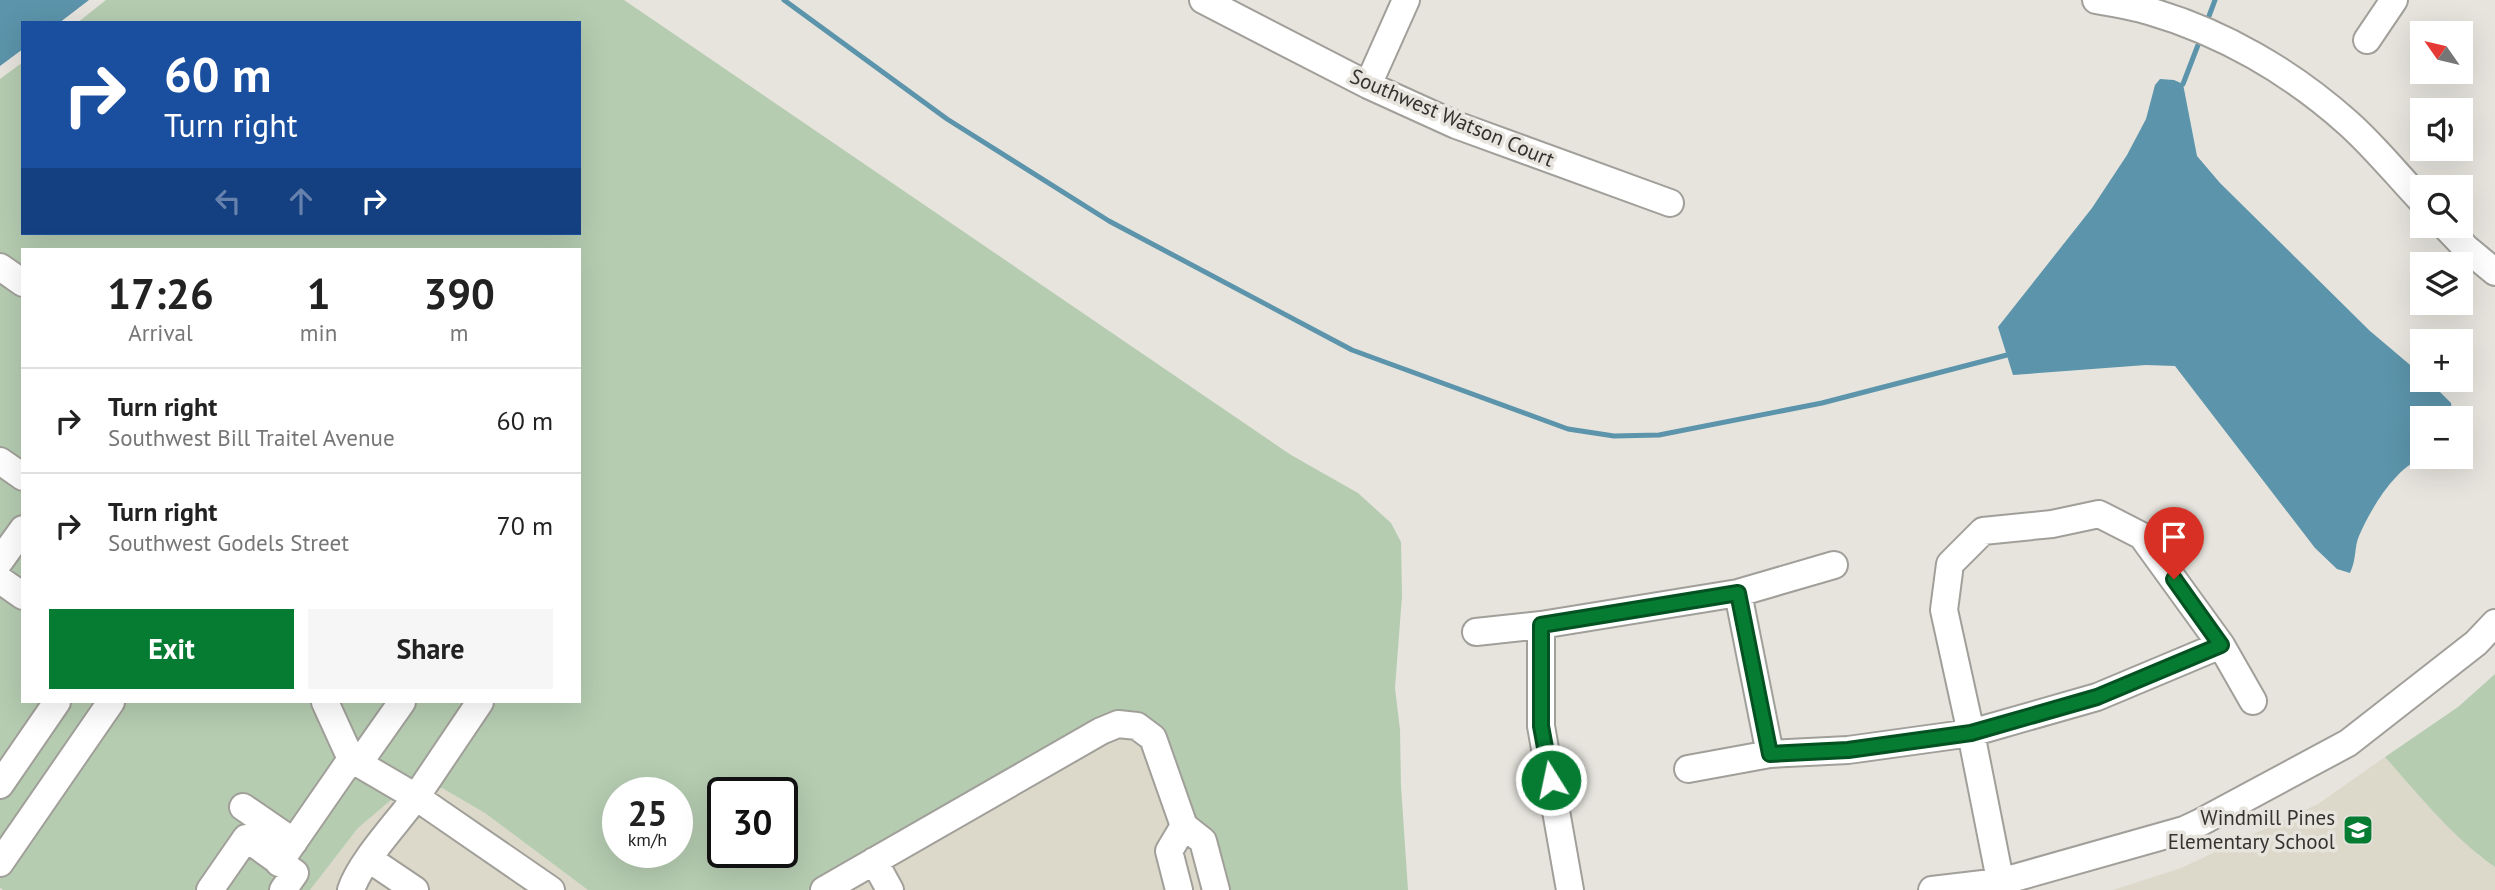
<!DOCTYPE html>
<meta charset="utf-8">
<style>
body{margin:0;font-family:"PT Sans",sans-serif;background:#f6f6f6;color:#222;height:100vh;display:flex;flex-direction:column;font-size:26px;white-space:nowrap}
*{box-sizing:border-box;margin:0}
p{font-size:23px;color:#767676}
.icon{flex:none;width:38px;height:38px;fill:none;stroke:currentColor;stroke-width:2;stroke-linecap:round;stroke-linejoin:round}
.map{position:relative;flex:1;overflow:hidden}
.sheet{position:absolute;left:21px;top:248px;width:560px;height:455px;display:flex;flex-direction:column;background:#fff;border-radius:0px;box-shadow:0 7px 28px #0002}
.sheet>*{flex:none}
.top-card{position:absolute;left:21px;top:21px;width:560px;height:214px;border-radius:0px;box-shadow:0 7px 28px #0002;background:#1a4fa0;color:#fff;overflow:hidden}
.needle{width:46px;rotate:304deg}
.fabs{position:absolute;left:2410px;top:21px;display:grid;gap:14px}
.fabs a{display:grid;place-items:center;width:63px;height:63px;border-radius:0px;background:#fff;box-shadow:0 7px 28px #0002;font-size:35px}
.speed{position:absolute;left:602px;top:777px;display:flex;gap:14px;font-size:35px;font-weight:700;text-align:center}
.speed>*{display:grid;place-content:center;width:91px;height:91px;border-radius:50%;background:#fff;box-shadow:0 7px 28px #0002;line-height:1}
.speed small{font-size:18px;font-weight:400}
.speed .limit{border:4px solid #111;border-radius:10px;background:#fff;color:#111}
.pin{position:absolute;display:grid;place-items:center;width:60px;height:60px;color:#fff;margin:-72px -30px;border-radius:50% 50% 50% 0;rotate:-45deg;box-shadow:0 0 7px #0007}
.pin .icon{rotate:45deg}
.me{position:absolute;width:77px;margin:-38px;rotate:350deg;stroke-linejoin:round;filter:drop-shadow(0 0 5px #0008)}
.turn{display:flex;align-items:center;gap:24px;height:147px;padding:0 28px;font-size:32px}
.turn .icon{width:91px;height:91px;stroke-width:2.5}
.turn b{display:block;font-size:49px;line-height:60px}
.lanes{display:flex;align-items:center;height:66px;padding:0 28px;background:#0003;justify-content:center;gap:35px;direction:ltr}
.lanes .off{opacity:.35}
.eta{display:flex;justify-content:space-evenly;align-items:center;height:119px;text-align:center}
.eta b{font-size:42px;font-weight:700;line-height:49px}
.action{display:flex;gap:14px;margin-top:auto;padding:14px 28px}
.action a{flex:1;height:80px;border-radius:0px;background:#067c33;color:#fff;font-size:28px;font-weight:700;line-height:80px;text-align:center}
.action a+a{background:#f6f6f6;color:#222}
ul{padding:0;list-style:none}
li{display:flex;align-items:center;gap:21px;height:105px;padding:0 28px;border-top:2px solid #e0e0e0}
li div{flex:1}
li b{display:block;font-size:26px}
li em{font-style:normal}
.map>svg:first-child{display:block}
</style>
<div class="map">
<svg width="2495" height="890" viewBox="0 0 2495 890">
<rect width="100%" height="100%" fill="#e6e4dd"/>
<path fill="#dcd9cb" d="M1135,710L1220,890H808Z
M2385,757L2416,792L2479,856L2495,867V890H2113L2181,868L2318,804Z
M442,788L485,813L588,890H310L358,828L391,800Z"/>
<path fill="#b5ccb1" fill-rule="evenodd" d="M106,0H624L1291,455L1358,493L1391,523L1401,542L1402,596L1395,688L1400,730L1401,786L1408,890H1220L1135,710L808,890H588L485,813L442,788L391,800L358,828L310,890H3L0,888V79L23,62V233H579V23H77ZM23,250H579V702H23ZM618,793H677V852H618ZM723,793H782V852H723Z
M2495,674V867C2453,838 2419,795 2385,757L2458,707Z"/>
<path fill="#5c94ab" d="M0,0H89L59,23H23V49L0,66Z
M2160,79L2174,80L2183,84L2197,156L2220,183L2370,331L2422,375V380H2428L2451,403L2453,418H2422V457H2426C2397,464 2370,510 2359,536C2354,547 2357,558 2350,573L2337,569L2315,548L2175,366L2146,365L2013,375L1998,327L2092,208L2127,155L2146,119L2155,85Z"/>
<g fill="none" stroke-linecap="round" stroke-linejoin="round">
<path stroke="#5c94ab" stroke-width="5" d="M784,0L947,119L1109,221L1352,350L1568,429L1614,436L1659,435L1822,403L2007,355
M2209,16L2215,0
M2183,84L2198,45"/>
<g stroke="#a19f99" stroke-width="30">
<path id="minor" d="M1203,0L1368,85L1456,125L1670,203
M2096,0C2113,3 2132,6 2149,11C2222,32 2291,72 2348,123C2375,147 2398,176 2422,201
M2367,40L2394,0
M1368,85L1406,0
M2445,226L2466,248L2495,272
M0,267L23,283
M0,461L23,477
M0,561L23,529
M0,580L23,596
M1738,593L1770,754
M1541,625V726L1570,890
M1476,632L1541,625L1738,593L1834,565
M325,702L351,759L416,797L480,702
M359,763L402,702
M1688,769L1770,754L1848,750L1971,733L2097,697L2221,645
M0,785L57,702
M243,807L294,842
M369,859L415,890
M874,861L890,890
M0,863L111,702
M279,863L351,759
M210,890L246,838L295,873L283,890
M351,890C360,862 398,822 416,797L551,890
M824,890L1101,731L1118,724L1137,726L1153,738L1184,826L1203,841L1216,890
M1179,890L1169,851L1184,826
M1932,890L2000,882L2184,830L2201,822L2348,743L2476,643L2495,623
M2002,890L1971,733L1944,610L1950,564L1983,531L2052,524L2099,514L2142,536L2221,645L2253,701"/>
</g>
<use href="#minor" stroke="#fff" stroke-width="26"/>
</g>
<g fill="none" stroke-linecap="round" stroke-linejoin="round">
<g stroke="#045121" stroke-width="18">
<path id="route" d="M1551,780L1541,726V625L1738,593L1770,754L1848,750L1971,733L2097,697L2221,645L2174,579"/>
</g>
<use href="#route" stroke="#067c33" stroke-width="12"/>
</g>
<defs>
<g id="school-square" transform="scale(1.575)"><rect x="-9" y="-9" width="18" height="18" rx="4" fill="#067c33" stroke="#e6e4dd"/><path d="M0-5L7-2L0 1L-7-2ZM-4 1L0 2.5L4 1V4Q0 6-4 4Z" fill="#fff"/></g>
</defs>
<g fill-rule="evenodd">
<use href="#school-square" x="2358" y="830"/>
</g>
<g text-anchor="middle" stroke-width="7" stroke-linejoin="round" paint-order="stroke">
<g font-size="21" fill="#33322f" stroke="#e6e4dd">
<text transform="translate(1452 118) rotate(23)" y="7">Southwest Watson Court</text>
</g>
<g font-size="21" fill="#33322f" stroke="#e6e4dd" text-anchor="end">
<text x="2335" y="825">Windmill Pines<tspan x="2335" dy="24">Elementary School</tspan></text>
</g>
</g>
</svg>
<div class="fabs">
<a><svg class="needle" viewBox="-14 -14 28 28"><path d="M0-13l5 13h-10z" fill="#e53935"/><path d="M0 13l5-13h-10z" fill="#767676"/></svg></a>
<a><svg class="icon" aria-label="sound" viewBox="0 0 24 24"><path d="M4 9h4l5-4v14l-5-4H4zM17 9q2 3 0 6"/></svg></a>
<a><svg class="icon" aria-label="search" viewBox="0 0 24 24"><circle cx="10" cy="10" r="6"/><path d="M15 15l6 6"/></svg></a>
<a><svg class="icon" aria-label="layers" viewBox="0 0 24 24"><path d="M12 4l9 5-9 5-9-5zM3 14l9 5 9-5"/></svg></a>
<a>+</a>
<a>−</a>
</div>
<div class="speed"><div>25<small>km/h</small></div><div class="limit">30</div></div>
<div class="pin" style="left:2174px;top:579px;background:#d93025"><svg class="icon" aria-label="arrive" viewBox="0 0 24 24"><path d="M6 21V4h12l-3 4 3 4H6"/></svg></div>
<svg class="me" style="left:1551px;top:780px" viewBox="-20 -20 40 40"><circle r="17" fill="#067c33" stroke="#fff" stroke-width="3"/><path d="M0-11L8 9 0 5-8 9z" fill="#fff"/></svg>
<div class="top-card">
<div class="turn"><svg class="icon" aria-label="right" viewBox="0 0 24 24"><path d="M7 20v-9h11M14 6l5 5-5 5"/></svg><div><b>60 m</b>Turn right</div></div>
<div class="lanes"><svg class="icon off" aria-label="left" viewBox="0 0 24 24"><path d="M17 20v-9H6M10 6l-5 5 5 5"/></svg><svg class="icon off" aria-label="ahead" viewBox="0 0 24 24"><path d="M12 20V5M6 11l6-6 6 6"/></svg><svg class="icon" aria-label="right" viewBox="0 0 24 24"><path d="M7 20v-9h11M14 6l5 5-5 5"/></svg></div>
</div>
<section class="sheet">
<div class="eta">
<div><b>17:26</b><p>Arrival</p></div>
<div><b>1</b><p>min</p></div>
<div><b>390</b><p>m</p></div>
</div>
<ul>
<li><svg class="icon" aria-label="right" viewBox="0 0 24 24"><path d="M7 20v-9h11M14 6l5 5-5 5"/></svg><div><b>Turn right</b><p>Southwest Bill Traitel Avenue</p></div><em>60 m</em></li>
<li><svg class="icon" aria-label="right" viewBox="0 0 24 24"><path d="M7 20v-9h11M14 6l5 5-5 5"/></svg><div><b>Turn right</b><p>Southwest Godels Street</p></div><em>70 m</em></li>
</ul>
<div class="action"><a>Exit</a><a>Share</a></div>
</section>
</div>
